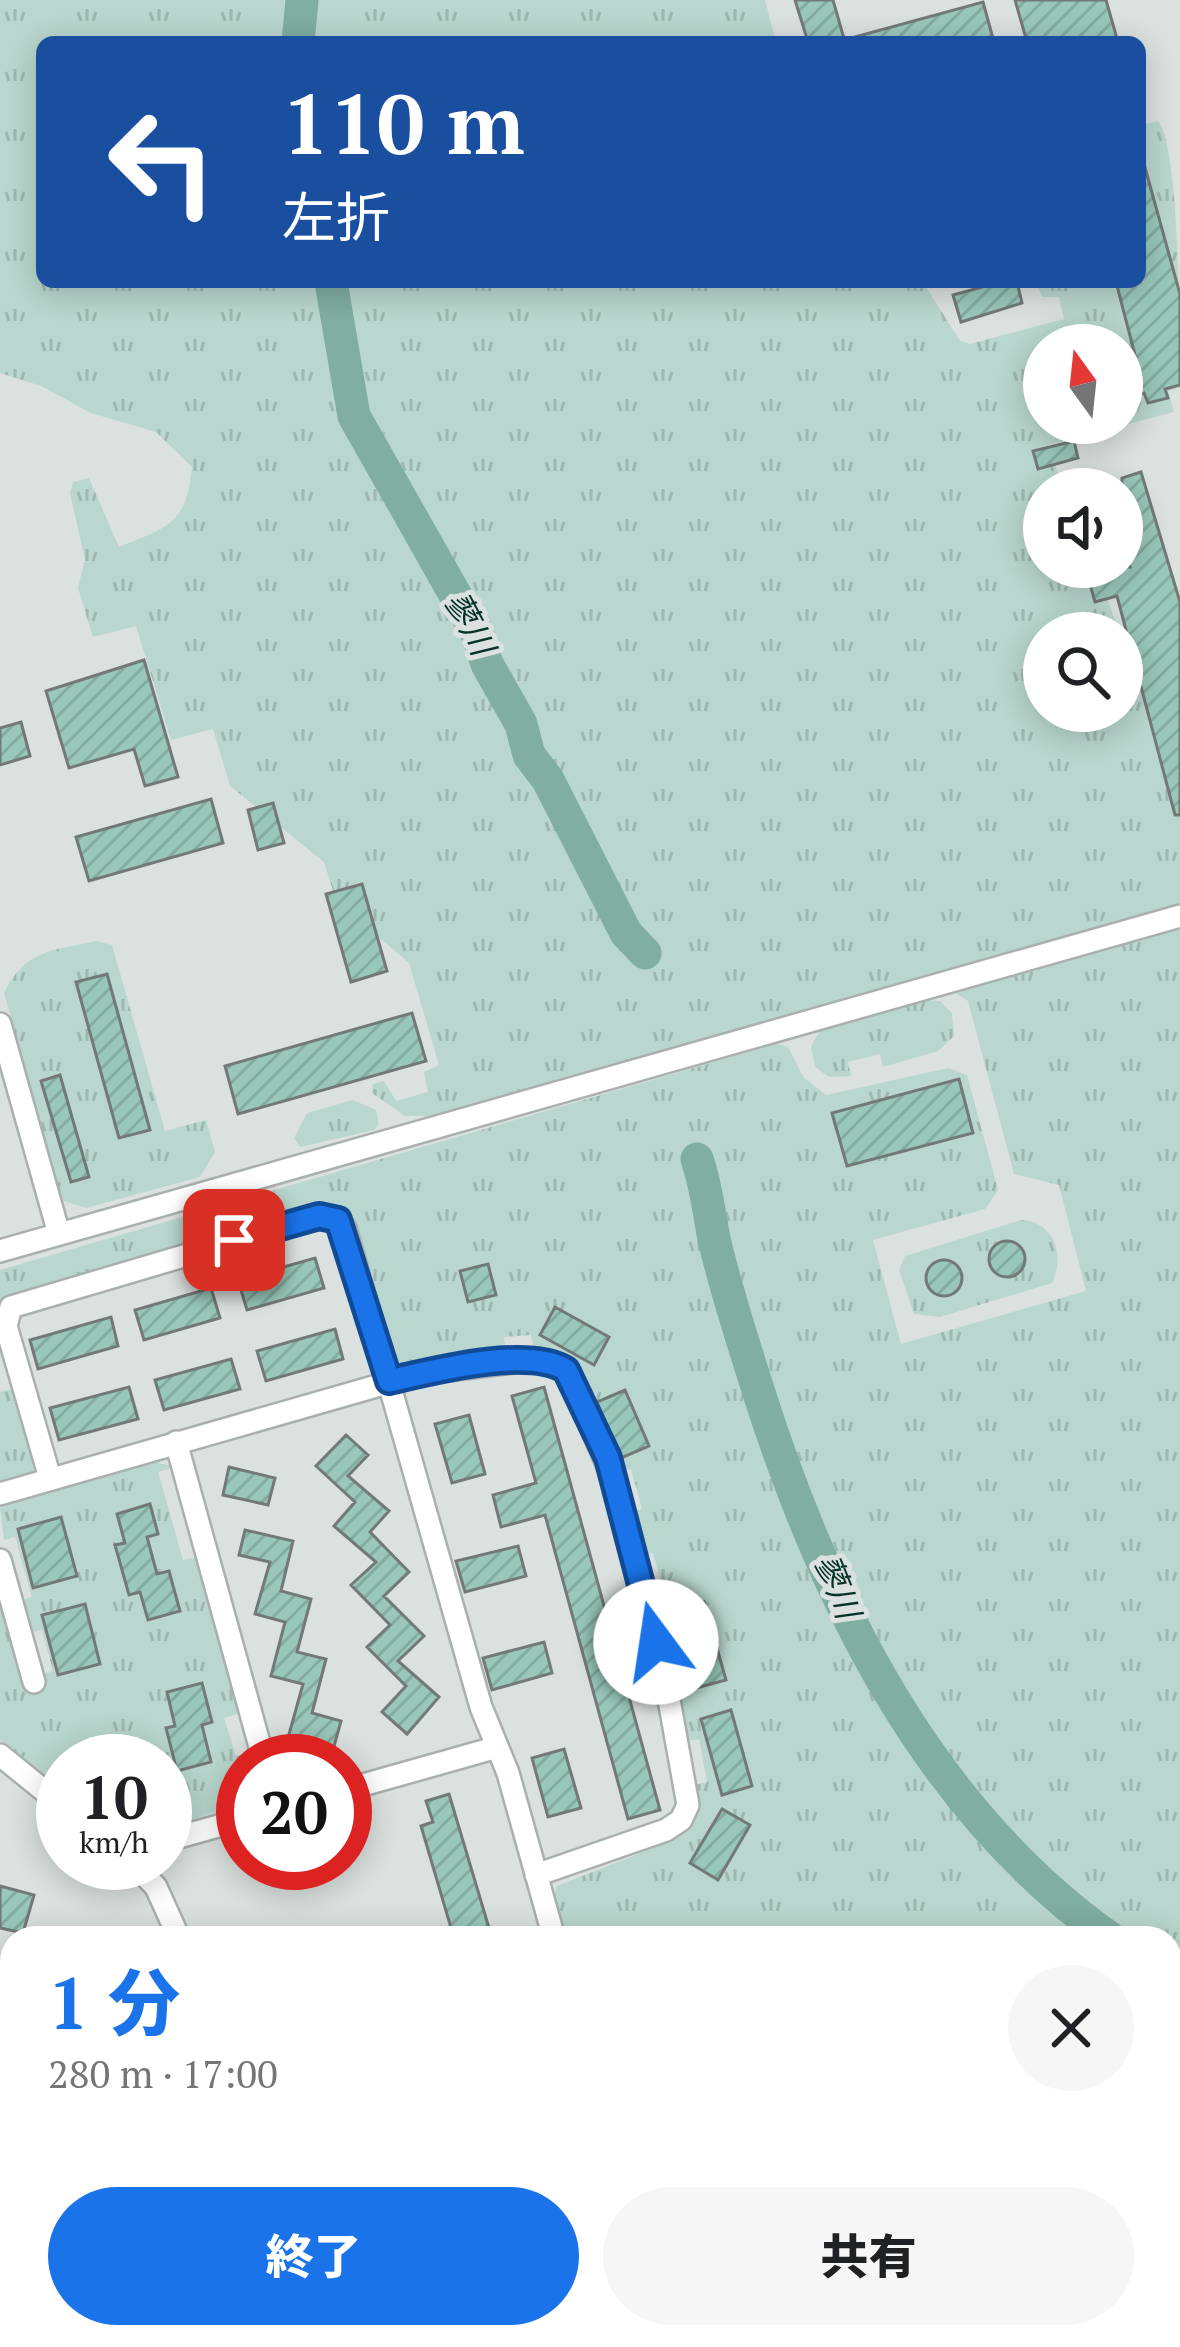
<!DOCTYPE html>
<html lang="ja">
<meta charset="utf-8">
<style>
body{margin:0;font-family:"PT Serif","Noto Sans JP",serif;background:#f6f6f6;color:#202124;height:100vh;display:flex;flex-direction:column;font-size:45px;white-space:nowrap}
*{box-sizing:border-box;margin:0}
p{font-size:39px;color:#757577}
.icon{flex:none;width:66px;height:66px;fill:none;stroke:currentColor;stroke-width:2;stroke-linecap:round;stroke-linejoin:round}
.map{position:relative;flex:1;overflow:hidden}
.details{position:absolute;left:0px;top:1926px;width:1182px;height:423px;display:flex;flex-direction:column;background:#fff;border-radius:36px 36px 0 0;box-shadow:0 6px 30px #0003}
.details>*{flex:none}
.hud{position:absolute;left:36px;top:36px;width:1110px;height:252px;border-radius:18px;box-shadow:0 6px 30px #0003;background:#1a4fa0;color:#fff;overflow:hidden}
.needle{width:78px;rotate:345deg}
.fabs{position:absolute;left:1023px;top:324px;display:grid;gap:24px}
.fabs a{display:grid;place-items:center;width:120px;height:120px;border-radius:50%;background:#fff;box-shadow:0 6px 30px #0003;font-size:60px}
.speed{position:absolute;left:36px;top:1734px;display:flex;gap:24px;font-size:60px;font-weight:700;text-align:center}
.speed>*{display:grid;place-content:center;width:156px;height:156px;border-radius:50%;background:#fff;box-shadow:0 6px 30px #0003;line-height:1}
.speed small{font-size:30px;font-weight:400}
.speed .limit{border:18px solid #d22;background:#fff;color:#111}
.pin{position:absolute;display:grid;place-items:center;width:102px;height:102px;color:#fff;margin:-51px;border-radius:24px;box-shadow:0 6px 18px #0006}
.me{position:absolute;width:132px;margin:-66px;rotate:346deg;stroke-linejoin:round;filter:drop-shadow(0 0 9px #0008)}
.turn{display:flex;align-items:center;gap:42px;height:252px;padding:0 48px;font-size:54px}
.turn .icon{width:156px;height:156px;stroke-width:2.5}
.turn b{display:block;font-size:84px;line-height:102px}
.round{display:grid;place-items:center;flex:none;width:126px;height:126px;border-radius:63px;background:#f6f6f6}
.headline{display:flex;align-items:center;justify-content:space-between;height:204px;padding:0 48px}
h1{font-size:72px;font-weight:800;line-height:90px;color:#1a73e8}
.cta{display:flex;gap:24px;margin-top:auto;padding:24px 48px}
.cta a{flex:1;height:138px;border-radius:72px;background:#1a73e8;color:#fff;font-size:48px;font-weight:800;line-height:138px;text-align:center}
.cta a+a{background:#f6f6f6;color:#202124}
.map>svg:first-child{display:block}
</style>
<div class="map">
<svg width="1180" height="2347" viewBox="0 0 1180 2347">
<defs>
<pattern id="grass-tufts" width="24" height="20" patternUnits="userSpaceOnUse" patternTransform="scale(3)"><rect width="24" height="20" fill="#b9d7ce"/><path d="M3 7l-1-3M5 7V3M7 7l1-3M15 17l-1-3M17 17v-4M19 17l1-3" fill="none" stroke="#9eb8b0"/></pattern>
<pattern id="building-hatch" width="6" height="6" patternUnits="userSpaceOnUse" patternTransform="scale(3)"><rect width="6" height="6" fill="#99c8ba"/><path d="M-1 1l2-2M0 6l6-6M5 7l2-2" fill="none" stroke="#83ab9f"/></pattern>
</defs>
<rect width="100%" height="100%" fill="#dbe1df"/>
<path fill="url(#grass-tufts)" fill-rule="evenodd" d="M0,0H765L776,42H42V282H923L960,341L970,344L1064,319L1059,297H1042L1036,282H1140V125L1158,121C1180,146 1180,339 1180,387L1168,391L1174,412L1048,445L1064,489H1044V567H1095L1115,620L1180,700V2102L1170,2091V1938H564L553,1899L557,1886L666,1843L676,1835L694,1785L707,1782L699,1739L686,1741L652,1598L664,1594L653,1553L640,1555L629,1513L642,1509L631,1469L617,1472C601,1427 592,1351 534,1350L531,1335L504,1337L506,1353L394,1365L344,1219L0,1309V1270L776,1044L788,1047L804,1078L826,1095L948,1068L967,1075L998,1190L985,1209L873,1240L901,1344L1086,1291L1059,1185L1014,1174L968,1001L930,977L431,1116H405L372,1093L373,1084L384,1081L396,1101L428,1092L424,1072L439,1065L409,963L336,900L324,862L230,786L213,729L171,740L136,626L93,637L78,588L85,559L70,493L73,482L89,478L119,547C168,527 187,524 192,467L156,432L91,413L41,386L0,373ZM1044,345H1122V423H1044ZM1044,633H1122V711H1044Z
M96,941L112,945L165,1131L206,1120L215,1152L200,1177L86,1208L64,1201L59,1190L4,993C25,951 48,951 96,941Z
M924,1000L940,1001L952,1013L954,1036L938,1051L883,1067L880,1054L848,1062L851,1076L829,1077L815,1067L811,1047L820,1030Z
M353,1100L376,1110L379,1124L374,1130L300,1147L294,1138L307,1113Z
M1021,1220C1053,1221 1066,1254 1052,1283L940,1317L914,1314L899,1270L905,1256Z
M16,1388L37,1473L0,1488V1392Z
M151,1461L175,1467L158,1472L183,1560L198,1557L242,1712L224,1718L236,1756L253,1753L255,1761H243V1808L232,1806L165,1829V1761H63V1795L0,1740V1590L40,1675L53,1671L42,1630L28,1633L20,1601L32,1597L15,1537L4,1540L0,1508Z
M1170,2115L1180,2122V2265L1174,2271L1180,2277V2347H1152L1171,2340Z"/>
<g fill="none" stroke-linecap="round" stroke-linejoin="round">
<path stroke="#80aea1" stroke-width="33" d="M298,42L302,0
M331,282L354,416L478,635L487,664L521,724L529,755L548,780L626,933L645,953
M697,1159C706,1185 709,1212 714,1239C726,1291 744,1345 760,1396C826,1602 929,1810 1110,1938
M1170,1972L1180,1976"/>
</g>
<path fill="url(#building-hatch)" stroke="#737977" stroke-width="3" d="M795,0H833L845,42H808Z
M1015,0H1106L1118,42H1027Z
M983,2L994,42H852L851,38Z
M1144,164L1180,294V385L1165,389L1168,398L1148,403L1144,393L1137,395L1131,377L1140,374L1116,282H1140V165Z
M1000,282H1017L1022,303L961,322L953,295Z
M1074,441L1078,458L1038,469L1033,451Z
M1141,472L1180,602V815H1175L1117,596L1095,602L1085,567H1130L1122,539V478Z
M144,660L178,777L145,786L134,749L69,768L46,691Z
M21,722L30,756L0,765V728Z
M211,799L223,843L89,881L76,837Z
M273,803L284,843L258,850L248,810Z
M362,884L387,971L351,982L326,894Z
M107,974L150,1130L119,1138L76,982Z
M412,1013L426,1061L238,1114L225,1066Z
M60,1075L89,1177L71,1182L41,1081Z
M959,1079L973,1133L847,1166L832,1113Z
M989 1259a18 18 0 1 1 36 0a18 18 0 1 1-36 0Z
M315,1258L324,1288L247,1310L238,1280Z
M926 1278a18 18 0 1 1 36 0a18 18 0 1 1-36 0Z
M488,1264L496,1295L468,1302L460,1271Z
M211,1288L220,1318L144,1340L135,1310Z
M555,1307L609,1337L594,1365L540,1335Z
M111,1317L118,1346L38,1369L30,1340Z
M335,1329L343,1359L266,1381L257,1351Z
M231,1359L240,1389L164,1410L155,1380Z
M129,1387L138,1419L59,1440L50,1408Z
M544,1387L660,1810L628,1819L545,1515L501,1527L493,1495L536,1483L512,1396Z
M625,1390L649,1446L621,1458L597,1402Z
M469,1415L485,1474L452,1483L435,1424Z
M346,1435L368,1455L348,1476L389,1511L370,1532L409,1572L384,1596L424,1636L398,1661L439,1697L407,1734L382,1712L406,1686L367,1647L390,1625L351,1585L376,1562L334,1526L355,1502L316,1466Z
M229,1467L275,1478L268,1505L223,1495Z
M150,1504L158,1534L147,1537L157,1574L169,1571L180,1611L148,1620L140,1592L129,1595L115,1545L125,1543L117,1514Z
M61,1517L77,1576L33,1588L18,1529Z
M245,1530L293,1541L281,1591L311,1599L297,1652L326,1659L312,1713L341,1721L333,1750L288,1738L303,1684L271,1676L285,1622L255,1614L270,1562L239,1555Z
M518,1546L526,1576L465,1592L456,1561Z
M704,1602L726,1680L693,1689L671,1612Z
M85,1604L100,1664L58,1675L42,1615Z
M544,1642L552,1673L492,1690L483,1658Z
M202,1683L212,1722L202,1725L211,1762L177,1771L166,1728L175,1726L167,1692Z
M731,1710L752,1786L722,1795L701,1719Z
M564,1749L581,1808L548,1817L532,1758Z
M449,1794L492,1938H454L421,1826L433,1822L426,1801Z
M722,1809L750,1825L718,1880L690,1863Z
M0,1886L34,1895L23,1933L0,1928Z"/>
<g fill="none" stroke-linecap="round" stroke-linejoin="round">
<g stroke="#a9b0ae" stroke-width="26">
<path id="minor" d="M0,1024L59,1234
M0,1251L1180,916
M176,1442L264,1761
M50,1478L6,1326L11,1307L319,1216L338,1220L345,1228L481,1707L508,1773L554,1938
M0,1494L422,1373L538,1359L566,1369L615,1482L666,1683L688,1805L681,1820L666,1830L536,1875
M0,1560L34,1682
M0,1755L63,1806
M345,1790L494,1748
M165,1841L243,1819
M133,1863L156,1887L179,1938
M281,2337L284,2347
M651,2337L653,2347"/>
</g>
<use href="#minor" stroke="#fff" stroke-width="21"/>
</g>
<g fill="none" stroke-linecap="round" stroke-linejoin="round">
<g stroke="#114b97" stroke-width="30">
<path id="route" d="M234,1240L319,1216L338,1220L389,1381C433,1371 527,1346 566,1370L608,1458L656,1642"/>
</g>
<use href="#route" stroke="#1a73e8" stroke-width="21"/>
</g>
<g text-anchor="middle" stroke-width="10" stroke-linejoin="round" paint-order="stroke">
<g font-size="33" font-style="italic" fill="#063229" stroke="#dbe1df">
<text transform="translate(470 623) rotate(62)" y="12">蓼川</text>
<text transform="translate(838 1586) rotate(68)" y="12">蓼川</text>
</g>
</g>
</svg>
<div class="fabs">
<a><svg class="needle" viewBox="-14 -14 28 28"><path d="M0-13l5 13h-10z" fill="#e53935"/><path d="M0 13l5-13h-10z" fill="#757577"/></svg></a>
<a><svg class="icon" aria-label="sound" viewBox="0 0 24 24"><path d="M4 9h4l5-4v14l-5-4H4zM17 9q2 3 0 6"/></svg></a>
<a><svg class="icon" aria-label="search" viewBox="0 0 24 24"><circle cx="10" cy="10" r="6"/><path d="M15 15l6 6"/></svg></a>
</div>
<div class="speed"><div>10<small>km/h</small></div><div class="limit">20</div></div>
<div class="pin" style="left:234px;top:1240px;background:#d93025"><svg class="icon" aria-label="arrive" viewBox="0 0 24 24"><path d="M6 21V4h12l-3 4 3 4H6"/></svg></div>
<svg class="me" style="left:656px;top:1642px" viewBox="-20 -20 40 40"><circle r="19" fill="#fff"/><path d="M0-13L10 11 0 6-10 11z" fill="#1a73e8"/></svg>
<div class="hud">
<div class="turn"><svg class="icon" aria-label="left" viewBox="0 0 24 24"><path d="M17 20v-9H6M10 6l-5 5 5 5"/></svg><div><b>110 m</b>左折</div></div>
</div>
<section class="details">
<div class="headline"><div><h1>1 分</h1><p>280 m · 17:00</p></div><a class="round"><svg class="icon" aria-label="close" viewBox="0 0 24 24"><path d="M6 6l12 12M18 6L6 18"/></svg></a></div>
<div class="cta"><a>終了</a><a>共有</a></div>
</section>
</div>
